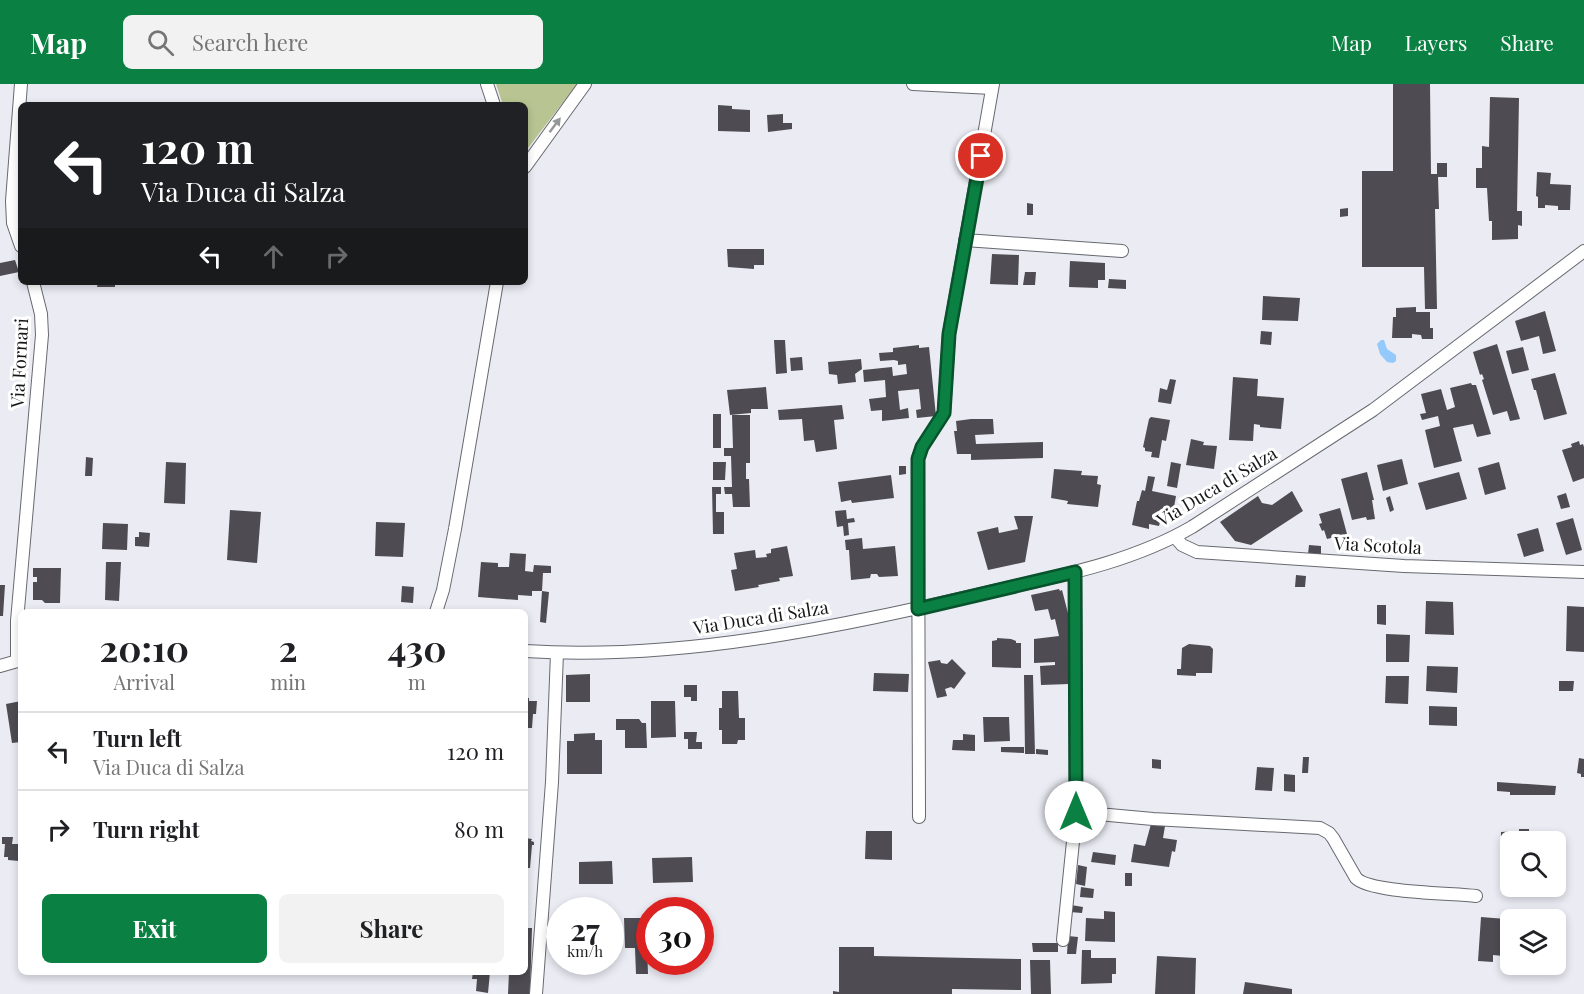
<!DOCTYPE html>
<style>
body{margin:0;font-family:"Playfair Display",serif;background:#f2f2f2;color:#202124;height:100vh;display:flex;flex-direction:column;font-size:22px;white-space:nowrap}
*{box-sizing:border-box;margin:0}
p{font-size:20px;color:#757577}
.icon{flex:none;width:33px;height:33px;fill:none;stroke:currentColor;stroke-width:2;stroke-linecap:round;stroke-linejoin:round}
.map{position:relative;flex:1;overflow:hidden}
.sheet{position:absolute;left:18px;top:525px;width:510px;height:366px;display:flex;flex-direction:column;background:#fff;border-radius:9px;box-shadow:0 3px 9px #0003}
.sheet>*{flex:none}
.banner{position:absolute;left:18px;top:18px;width:510px;height:183px;border-radius:9px;box-shadow:0 3px 9px #0003;background:#202124;color:#fff;overflow:hidden}
.tools{position:absolute;left:1500px;top:747px;display:grid;gap:12px}
.tools a{display:grid;place-items:center;width:66px;height:66px;border-radius:9px;background:#fff;box-shadow:0 3px 9px #0003;font-size:30px}
.speed{position:absolute;left:546px;top:813px;display:flex;gap:12px;font-size:30px;font-weight:700;text-align:center}
.speed>*{display:grid;place-content:center;width:78px;height:78px;border-radius:50%;background:#fff;box-shadow:0 3px 9px #0003;line-height:1}
.speed small{font-size:15px;font-weight:400}
.speed .limit{border:9px solid #d22;background:#fff;color:#111}
.pin{position:absolute;display:grid;place-items:center;width:51px;height:51px;color:#fff;margin:-26px;border:3px solid #fff;border-radius:50%;box-shadow:0 2px 6px #0007}
.me{position:absolute;width:66px;margin:-33px;rotate:0deg;stroke-linejoin:round;filter:drop-shadow(0 0 4px #0008)}
.turn{display:flex;align-items:center;gap:21px;height:126px;padding:0 24px;font-size:27px}
.turn .icon{width:78px;height:78px;stroke-width:2.5}
.turn b{display:block;font-size:42px;line-height:51px}
.lanes{display:flex;align-items:center;height:57px;padding:0 24px;background:#0003;justify-content:center;gap:30px;direction:ltr}
.lanes .off{opacity:.35}
.eta{display:flex;justify-content:space-evenly;align-items:center;height:102px;text-align:center}
.eta b{font-size:36px;font-weight:700;line-height:42px}
.cta{display:flex;gap:12px;margin-top:auto;padding:12px 24px}
.cta a{flex:1;height:69px;border-radius:9px;background:#0b8043;color:#fff;font-size:24px;font-weight:700;line-height:69px;text-align:center}
.cta a+a{background:#f2f2f2;color:#202124}
ul{padding:0;list-style:none}
li{display:flex;align-items:center;gap:18px;height:78px;padding:0 24px;border-top:2px solid #e0e0e0}
li div{flex:1}
li b{display:block;font-size:22px}
li em{font-style:normal}
header{display:flex;align-items:center;gap:36px;box-sizing:border-box;height:84px;padding:0 30px;background:#0b8043;color:#fff}
header strong{font-size:28px}
nav{display:flex;gap:33px;margin-inline-start:auto;font-size:21px}
.search{width:420px;height:54px;background:#f2f2f2;display:flex;align-items:center;gap:15px;box-sizing:border-box;padding:0 21px;border-radius:9px;color:#757577;font-size:22px}
.map>svg:first-child{display:block}
</style>
<header>
<strong>Map</strong>
<div class="search"><svg class="icon" aria-label="search" viewBox="0 0 24 24"><circle cx="10" cy="10" r="6"/><path d="M15 15l6 6"/></svg>Search here</div>
<nav><a>Map</a><a>Layers</a><a>Share</a></nav>
</header>
<div class="map">
<svg width="1584" height="910" viewBox="0 0 1584 910">
<rect width="100%" height="100%" fill="#eaebf3"/>
<path fill="#b8c592" d="M496,0H577L525,68V21H503Z"/>
<path fill="#94c9fb" d="M1381,256H1384L1387,265L1396,271V277L1393,279L1387,278L1380,270L1377,260Z"/>
<path fill="#4e4c52" d="M1393,0H1430L1431,90H1437V79H1447V93H1438L1439,125H1435L1437,225H1425L1424,183H1362V87H1393Z
M1490,13L1519,14L1517,127H1522V142L1518,141V155L1492,156V137H1489L1487,104H1476V84H1482V62L1489,63Z
M718,21L732,22V25L750,26V48L718,47Z
M783,30V39H792V45L768,48L767,31Z
M1537,88L1551,89L1550,100L1571,101L1570,126H1558V122L1545,121V124H1538V113L1536,112Z
M1027,119L1033,120V131H1027Z
M1348,124V132L1340,133V125Z
M727,165H764V181H754V185L728,183Z
M992,170L1019,171L1018,201L990,200Z
M15,176L19,188L0,192V179Z
M1070,177L1105,179V196H1098V204L1069,203Z
M1025,188H1036L1035,201H1023Z
M1109,195L1126,196V205L1108,204Z
M98,198H115V203H97Z
M1263,212L1300,214L1298,237L1262,236Z
M1416,223V228H1430V244H1433V255H1422L1421,251L1412,250V254H1392L1393,233H1396V224Z
M1545,227L1556,267L1543,270L1539,252L1521,257L1515,237Z
M1261,247L1272,248L1271,261L1260,260Z
M774,256H785L787,289L776,290Z
M1497,260L1520,335L1510,337L1507,327L1493,331L1482,296L1484,295L1482,290L1480,291L1473,268Z
M919,261V264L929,263L936,332L917,334L916,326L921,325L919,305L898,307L900,326L908,324L909,334L882,337V326L871,327L869,315L886,313L885,296L864,298L863,286L892,283L893,292L907,290L906,280L898,281V277L894,276L880,277L879,269L893,268V264Z
M1523,263L1529,286L1512,290L1506,267Z
M802,273L803,286L791,287L790,274Z
M861,275L862,285L855,290L856,298L838,300L837,291L829,290L828,278Z
M1555,289L1567,330L1544,336L1536,306H1534L1531,295Z
M1233,293L1258,295L1257,312L1284,314L1281,345L1260,343V341L1254,340L1253,357L1229,356Z
M1170,295L1176,296L1171,320L1158,318L1160,304L1167,306Z
M1471,299L1472,301H1476L1491,350L1477,353L1473,340L1453,344L1462,377L1434,384L1425,346L1440,342L1438,332L1422,336L1420,330L1426,329L1421,310L1441,305L1447,326L1455,323L1450,304Z
M766,303L768,325H751V329L730,331L727,306Z
M842,321L844,335L834,336L837,365L816,368L814,356L804,357L802,335L779,336L778,326Z
M713,330H721V364H713Z
M732,331H750V379H746V395H749L750,423H733L732,410H725L724,403H732L731,372H724V364H733Z
M1151,333L1170,336L1166,357L1162,356L1159,374L1151,373L1152,368L1145,367V364L1143,363L1149,335Z
M971,335H993L994,350L975,351L976,360L1043,358V374L971,376V370H957L954,347H957L956,337Z
M1191,355L1204,358L1203,361L1217,362L1214,385L1186,381Z
M1579,357L1580,361L1583,360L1584,363V394L1573,398L1562,366L1572,363L1571,360Z
M86,373L93,374L92,392H85Z
M1402,375L1408,400L1383,407L1377,381Z
M166,378L186,379L185,420L164,419Z
M713,378H726L725,396H713Z
M1171,378L1181,380L1177,404L1167,402Z
M1499,378L1506,405L1485,411L1478,384Z
M899,382H906V390L899,391Z
M1054,385L1082,387L1081,391L1098,392L1097,400L1101,401L1098,423L1067,420L1068,417L1051,414Z
M1367,388L1374,416H1372L1375,435L1367,436L1366,433L1352,436L1341,395Z
M1459,388L1467,415L1426,426L1418,399Z
M891,391L894,414L852,419L851,416L841,418L838,398Z
M1148,392L1155,393L1152,407L1176,412L1171,440L1160,438L1159,442L1149,440V445L1132,441L1137,417H1139L1142,406L1145,407Z
M712,403H721V410H716V428H724V450H713Z
M1292,407L1303,427L1251,461L1235,457L1220,438L1258,412L1262,419L1272,421Z
M1566,409L1570,423L1561,425L1557,412Z
M1390,412L1394,426L1390,428L1386,414Z
M1340,424L1347,450L1327,455L1324,446L1322,447L1319,440L1322,439L1319,430Z
M230,426L261,428L257,479L227,476Z
M846,426L847,435L854,434L855,438L848,439L849,451L844,452L843,442L837,443L835,427Z
M1014,432H1033L1025,478L988,486L977,448L998,443L999,449L1018,445Z
M1573,434L1582,466L1566,471L1556,439Z
M376,438L405,439L403,473L375,472Z
M103,439L128,440L127,466L102,465Z
M1538,444L1544,467L1524,473L1517,450Z
M139,448L150,449L149,463L135,462V453H139Z
M862,454L863,465L895,462L898,492L879,493L877,490H871L870,494L851,496L849,466H846L845,456Z
M1309,461L1321,462V471L1308,470Z
M787,462L793,492L779,494L780,497L758,501L759,503L735,507L731,486L737,485L734,469L755,466L756,474L767,473L766,470L771,469V465Z
M510,469L526,470L525,487L533,488L534,481L551,482V489H543L542,507H532V512L518,511V516L478,513L481,478L498,479V483H509Z
M106,478H121L119,517L105,516Z
M33,484H61L60,519H45L42,516H33V498H37V493H33Z
M1296,491L1306,492L1305,503H1295Z
M0,501H5L3,532H0Z
M402,502L414,503L413,519L401,518Z
M1059,505L1060,507L1062,506L1069,533V600L1041,601L1040,582L1055,581V578L1034,579V555L1059,552L1055,535L1051,536L1048,525L1035,527L1031,511Z
M542,507L549,508L546,539L540,538Z
M1426,517L1453,518L1454,551L1425,550Z
M1377,521H1386V541L1377,540Z
M1567,522L1584,523V568L1566,567Z
M1386,550L1410,551L1409,578H1386Z
M997,554L1011,555L1016,557V559H1021V584L992,583V557L997,556Z
M1189,560L1210,562L1213,565L1212,589H1196V592L1177,591V585H1181L1182,564Z
M952,575L966,589L954,605L951,603L945,605L947,612L937,614L928,578L940,576L941,579L947,580Z
M1427,582L1458,583L1457,609L1426,607Z
M874,589L909,590L908,608L873,607Z
M590,590V618H566V591Z
M1024,591H1033L1035,670H1025Z
M1386,592H1409L1408,620L1385,619Z
M1559,597H1574L1573,607H1559Z
M684,601H697V617H691V613H684Z
M722,607H738L739,634H745V656H738L737,660H722V646H719V624H722Z
M525,614H529V617H537L536,630H533L532,644H525Z
M21,617V658L12,659L6,620Z
M651,617H675L676,653L651,654Z
M1429,622L1457,623V642L1429,641Z
M983,633H1009L1010,657L984,658Z
M616,635H639L642,639H646L647,664H625V646H616Z
M684,648H697L696,658H702V665H688V655H684Z
M595,649V656H602V690H567V657H574V650Z
M963,650L975,651V667L952,666L953,656H963Z
M1001,663H1024V669L1001,668Z
M1036,665L1048,666V671L1036,670Z
M1303,673H1309L1308,689H1302Z
M1579,674L1584,675V693H1581V690L1577,689Z
M1152,675L1161,676V685L1152,684Z
M1257,683L1274,684L1272,707L1255,706Z
M1284,690L1295,691V708L1284,707Z
M1497,698L1556,702L1555,711H1510V708L1497,707Z
M1151,740L1165,742L1163,754L1177,756L1175,768L1172,767L1169,783L1131,778L1134,760L1145,762Z
M1519,745H1529V758H1510V773H1501V748L1519,747Z
M866,747H892V776L865,775Z
M2,753H13L12,760H20L19,777L8,776V773H4L5,760H2Z
M525,754L532,755L531,757L534,758V761H532L530,784H525Z
M1093,768L1116,771L1115,781L1091,778Z
M692,773L693,798L653,799L652,774Z
M612,777L613,800H579V778Z
M1078,781L1087,783L1085,802L1076,800Z
M1125,789H1132V802H1125Z
M1081,803L1094,805L1093,814L1080,813Z
M1071,821L1083,823L1082,829L1070,828Z
M1104,827L1115,828V858L1085,857L1086,834L1104,835Z
M1481,833L1506,835L1503,872L1493,871V878L1478,877Z
M624,834H646L648,890H636L635,864H625Z
M525,844H532L530,910H508L509,888H525Z
M1068,852L1078,853L1076,870H1067Z
M1032,859H1058V868H1033Z
M839,863H874V872L1021,875V906L952,905V910H833V907L839,908Z
M1082,866H1091V874H1116V890H1112V899L1081,900Z
M1157,872L1196,874L1195,910H1155Z
M1030,876H1050L1051,910H1031Z
M566,878H602V881L567,882Z
M473,888H490L488,909L476,907L477,895H472Z
M1245,898L1292,905V910H1243Z"/>
<g fill="none" stroke-linecap="round" stroke-linejoin="round">
<g stroke="#67696f" stroke-width="14">
<path id="minor" d="M21,0L12,117L13,139L21,162
M487,0L494,21
M913,0L992,4
M525,83L585,0
M965,156L1122,167
M1175,453L1182,461L1197,468L1404,482L1584,488
M436,528L443,506L455,445L497,198
M525,567C681,577 837,543 989,508C1058,492 1130,479 1192,443L1373,326L1584,167
M17,577V537L42,251L41,230L33,198
M0,582L21,576
M1076,728L1153,735L1320,744L1329,749L1333,754L1356,794C1370,809 1453,809 1476,812
M919,733L918,374L922,363L944,329L949,250L993,0
M1063,856L1076,728L1075,488
M536,910L552,698L557,569"/>
</g>
<use href="#minor" stroke="#fff" stroke-width="12"/>
</g>
<defs><path id="oneway-solid" d="M-6-.8H1V-3.2L6.5 0L1 3.2V.8H-6Z" transform="scale(1.5)"/></defs>
<use fill="#969798" href="#oneway-solid" transform="translate(555 41) rotate(-53)"/>
<g fill="none" stroke-linecap="round" stroke-linejoin="round">
<g stroke="#07532c" stroke-width="15">
<path id="route" d="M981,72L949,250L944,329L922,363L918,375V525L1075,488L1076,728"/>
</g>
<use href="#route" stroke="#0b8043" stroke-width="10"/>
</g>
<g text-anchor="middle" stroke-width="6" stroke-linejoin="round" paint-order="stroke">
<g font-size="18" fill="#161719" stroke="#fff">
<text transform="translate(20 279) rotate(-87)" y="6">Via Fornari</text>
<text transform="translate(1217 403) rotate(-31)" y="6">Via Duca di Salza</text>
<text transform="translate(1378 462) rotate(3)" y="6">Via Scotola</text>
<text transform="translate(761 534) rotate(-9)" y="6">Via Duca di Salza</text>
</g>
</g>
</svg>
<div class="tools">
<a><svg class="icon" aria-label="search" viewBox="0 0 24 24"><circle cx="10" cy="10" r="6"/><path d="M15 15l6 6"/></svg></a>
<a><svg class="icon" aria-label="layers" viewBox="0 0 24 24"><path d="M12 4l9 5-9 5-9-5zM3 14l9 5 9-5"/></svg></a>
</div>
<div class="speed"><div>27<small>km/h</small></div><div class="limit">30</div></div>
<div class="pin" style="left:981px;top:72px;background:#d93025"><svg class="icon" aria-label="arrive" viewBox="0 0 24 24"><path d="M6 21V4h12l-3 4 3 4H6"/></svg></div>
<svg class="me" style="left:1076px;top:728px" viewBox="-20 -20 40 40"><circle r="19" fill="#fff"/><path d="M0-13L10 11 0 6-10 11z" fill="#0b8043"/></svg>
<div class="banner">
<div class="turn"><svg class="icon" aria-label="left" viewBox="0 0 24 24"><path d="M17 20v-9H6M10 6l-5 5 5 5"/></svg><div><b>120 m</b>Via Duca di Salza</div></div>
<div class="lanes"><svg class="icon" aria-label="left" viewBox="0 0 24 24"><path d="M17 20v-9H6M10 6l-5 5 5 5"/></svg><svg class="icon off" aria-label="ahead" viewBox="0 0 24 24"><path d="M12 20V5M6 11l6-6 6 6"/></svg><svg class="icon off" aria-label="right" viewBox="0 0 24 24"><path d="M7 20v-9h11M14 6l5 5-5 5"/></svg></div>
</div>
<section class="sheet">
<div class="eta">
<div><b>20:10</b><p>Arrival</p></div>
<div><b>2</b><p>min</p></div>
<div><b>430</b><p>m</p></div>
</div>
<ul>
<li><svg class="icon" aria-label="left" viewBox="0 0 24 24"><path d="M17 20v-9H6M10 6l-5 5 5 5"/></svg><div><b>Turn left</b><p>Via Duca di Salza</p></div><em>120 m</em></li>
<li><svg class="icon" aria-label="right" viewBox="0 0 24 24"><path d="M7 20v-9h11M14 6l5 5-5 5"/></svg><div><b>Turn right</b></div><em>80 m</em></li>
</ul>
<div class="cta"><a>Exit</a><a>Share</a></div>
</section>
</div>
